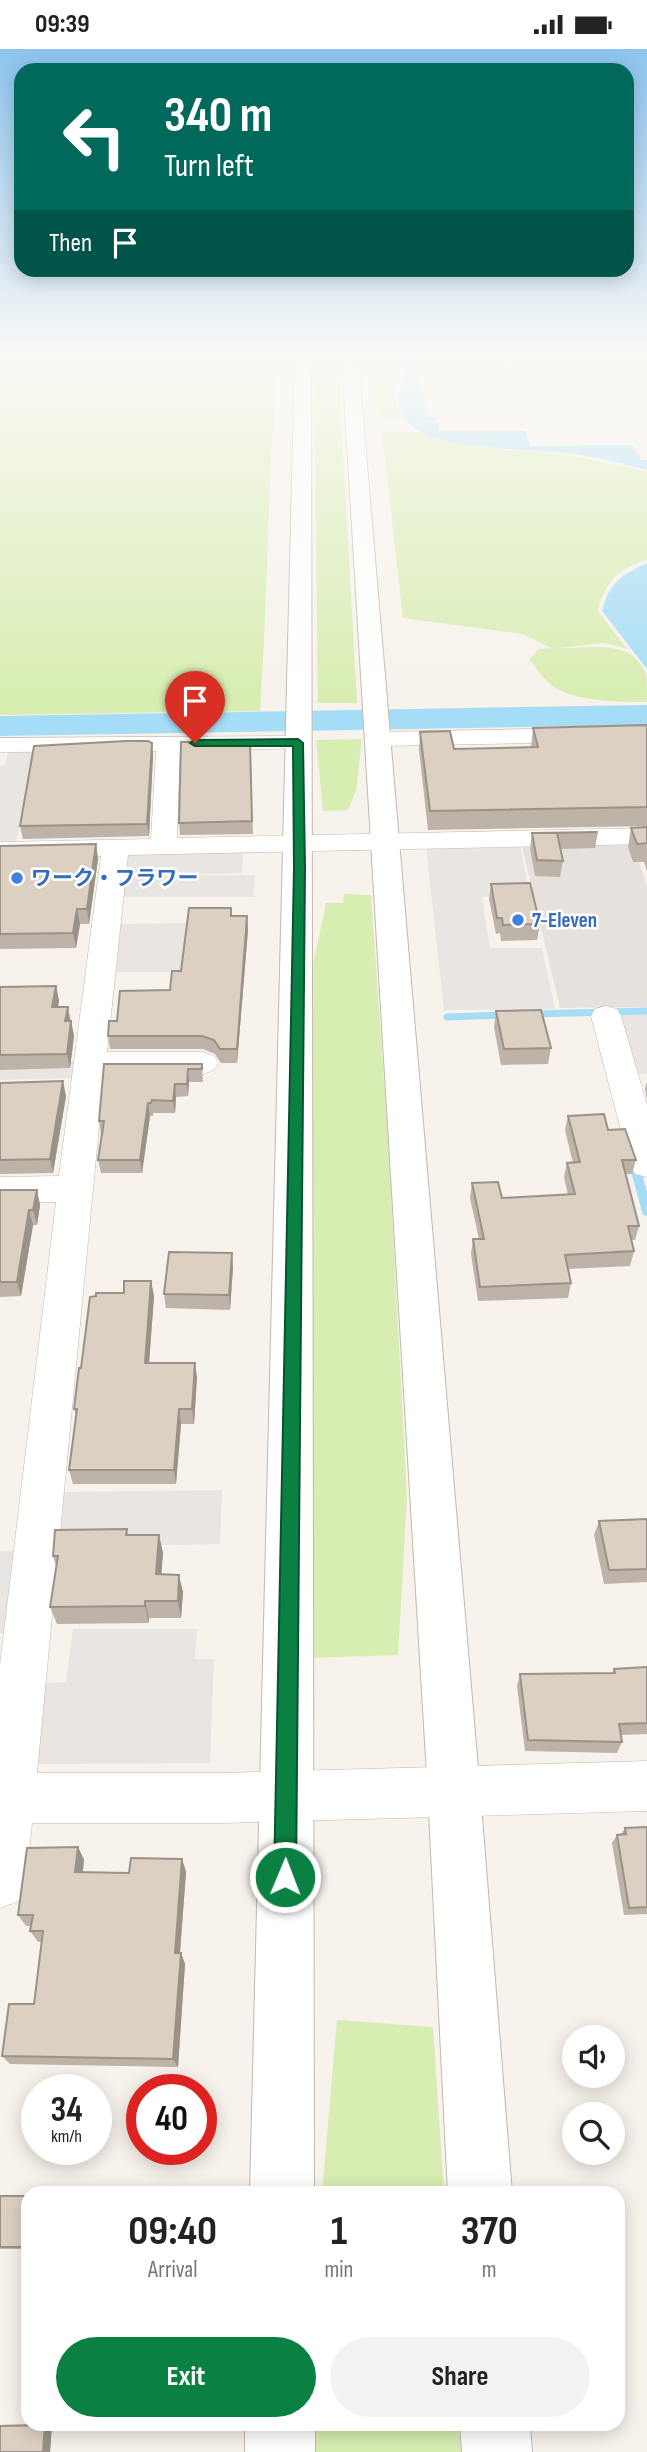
<!DOCTYPE html>
<meta charset="utf-8">
<style>
body{margin:0;font-family:"Sofia Sans Condensed","Noto Sans JP",sans-serif;background:#f2f2f2;color:#222;height:100vh;display:flex;flex-direction:column;font-size:26px;white-space:nowrap}
*{box-sizing:border-box;margin:0}
p{font-size:23px;color:#767676}
.icon{flex:none;width:38px;height:38px;fill:none;stroke:currentColor;stroke-width:2;stroke-linecap:round;stroke-linejoin:round}
.map{position:relative;flex:1;overflow:hidden}
.drawer{position:absolute;left:21px;top:2137px;width:604px;height:245px;display:flex;flex-direction:column;background:#fff;border-radius:21px;box-shadow:0 4px 18px #0003}
.drawer>*{flex:none}
.hud{position:absolute;left:14px;top:14px;width:620px;height:214px;border-radius:21px;box-shadow:0 4px 18px #0003;background:#00695c;color:#fff;overflow:hidden}
.buttons{position:absolute;left:562px;top:1976px;display:grid;gap:14px}
.buttons a{display:grid;place-items:center;width:63px;height:63px;border-radius:50%;background:#fff;box-shadow:0 4px 18px #0003;font-size:35px}
.speed{position:absolute;left:21px;top:2025px;display:flex;gap:14px;font-size:35px;font-weight:700;text-align:center}
.speed>*{display:grid;place-content:center;width:91px;height:91px;border-radius:50%;background:#fff;box-shadow:0 4px 18px #0003;line-height:1}
.speed small{font-size:18px;font-weight:400}
.speed .limit{border:10px solid #d22;background:#fff;color:#111}
.pin{position:absolute;display:grid;place-items:center;width:60px;height:60px;color:#fff;margin:-72px -30px;border-radius:50% 50% 50% 0;rotate:-45deg;box-shadow:0 0 7px #0007}
.pin .icon{rotate:45deg}
.me{position:absolute;width:77px;margin:-38px;rotate:1deg;stroke-linejoin:round;filter:drop-shadow(0 0 5px #0008)}
.turn{display:flex;align-items:center;gap:24px;height:147px;padding:0 35px;font-size:32px}
.turn .icon{width:91px;height:91px;stroke-width:2.5}
.turn b{display:block;font-size:49px;line-height:60px}
.then{display:flex;align-items:center;height:66px;padding:0 35px;background:#0003;gap:14px;font-size:26px}
.eta{display:flex;justify-content:space-evenly;align-items:center;height:119px;text-align:center}
.eta b{font-size:42px;font-weight:700;line-height:49px}
.action{display:flex;gap:14px;margin-top:auto;padding:14px 35px}
.action a{flex:1;height:80px;border-radius:42px;background:#0b8043;color:#fff;font-size:28px;font-weight:700;line-height:80px;text-align:center}
.action a+a{background:#f2f2f2;color:#222}
.status{display:flex;justify-content:space-between;align-items:center;height:49px;padding:0 35px;background:#fff;direction:ltr}
.status svg{height:19px;fill:currentColor}
.map>svg:first-child{display:block}
</style>
<div class="status"><b>09:39</b><svg viewBox="0 0 49 12"><path d="M0 12V9h3v3zM5 12V6h3v6zM10 12V3h3v9zM15 12V0h3v12zM26 1h20v11H26zM47 4h2v5h-2z"/></svg></div>
<div class="map">
<svg width="647" height="2403" viewBox="0 0 647 2403">
<rect width="100%" height="100%" fill="#f7f2eb"/>
<path fill="#e6e1dc" d="M632,792L647,837V958L560,959L521,793Z"/>
<path fill="#d8edb2" d="M0,310H277C268,427 268,545 260,662L0,666Z
M314,310H338L357,654H318Z
M373,310L398,311L402,323C392,345 391,350 404,370H381Z
M382,383H418L478,398L575,407L647,423V511C618,520 605,532 598,562L627,600L605,594L560,599C590,600 631,588 646,625C647,632 647,645 647,653C621,653 571,653 550,635C542,628 535,618 529,610L539,600L551,599L523,585L403,569Z
M362,690L356,742L348,761L323,762L316,691Z
M344,845L371,846L388,1087L407,1449L398,1606L311,1609L313,916L326,854H343Z
M337,1971L433,1978L444,2144H322Z
M311,2375H459L461,2403H311Z"/>
<path fill="#e8e5e3" d="M33,702L16,795H0V717L5,716L8,703Z
M520,796L530,847L482,848L490,899H542L555,960L444,961L426,798Z
M127,802L243,804L242,824L124,826Z
M255,826L253,848H121L125,827Z
M186,874L181,923H112L120,875Z
M647,965V1025H633L615,966Z
M77,1012L75,1029L0,1031V1014Z
M222,1441L220,1495L55,1498L62,1443Z
M0,1502H22L10,1584H0Z
M73,1580H197L195,1610H214L210,1714L32,1715L44,1634L66,1633Z"/>
<path fill="#a5ddf6" d="M400,310H414L428,368H436L439,382H525L531,397L633,396L641,411H647V421C623,415 598,408 574,405C534,400 454,401 421,383C396,369 394,346 406,324Z
M647,514V620L602,562C610,533 620,527 647,514Z
M647,656V676L0,687V667Z"/>
<g fill="none" stroke-linecap="round" stroke-linejoin="round">
<path stroke="#a5ddf6" stroke-width="7" d="M531,965L647,962
M447,968L506,966"/>
<path stroke="#a5ddf6" stroke-width="10" d="M634,1115L647,1162"/>
<g stroke="#c3b9ad" stroke-width="1">
<path id="minor" d="M647,678V692L378,697L370,695L366,690L370,685L378,683Z
M298,687L307,689L310,694L307,699L180,702L177,789L647,779V795L128,806L107,1003H203L214,1007L219,1014L214,1021L203,1025H104L37,1724H223L647,1712V1762L223,1774H32L26,1833L19,1852L0,1859V1616L56,1153L0,1154V1128L59,1127L101,807L0,809V793L151,790L156,702L0,703V689Z
M606,957L617,960L621,967L647,1056V1128L635,1125L630,1116L591,967L595,960Z"/>
</g>
<g stroke="#c3b9ad" stroke-width="2">
<path id="tertiary" d="M295,310H311L314,2144H250Z
M342,310H358L480,1743L512,2144H448L428,1743Z
M245,2375H315V2403H245Z
M460,2375H530L532,2403H462Z"/>
</g>
<use href="#minor" fill="#fff" fill-rule="evenodd"/>
<use href="#tertiary" fill="#fff" fill-rule="evenodd"/>
</g>
<path fill="#bdb3a8" d="M647,676V777L428,781L419,701L420,683L454,700L531,698L533,679Z
M250,693L253,785L180,786L179,774Z
M152,694L153,707L149,787L23,790L20,777Z
M647,778V822L644,813H633L628,798L631,779Z
M598,783L595,799L560,800L563,812L560,828L535,827L530,800L532,784Z
M96,795L98,810L89,875H80L76,899L0,900V797Z
M491,835L540,875L537,891L501,892L500,884L496,885L489,850Z
M232,867H247L248,881L237,1014H221L215,1005L203,1000H110L108,987L117,972L170,941L181,922Z
M56,937L59,952L58,958H68L74,987L70,1019L0,1021V938Z
M496,962L551,999L548,1015L501,1016L494,978Z
M104,1015H202L203,1033H189L188,1047L176,1048L175,1064H153V1067H150L142,1124H101L98,1111L102,1085H101L99,1072Z
M647,1032V1050L645,1040Z
M0,1034L66,1047L53,1124L0,1125Z
M568,1067L608,1081L636,1111L632,1125H626L639,1177L635,1191H632L634,1202L630,1217L568,1220L571,1234L568,1249L478,1252L471,1205L473,1190H479L470,1149L472,1134L502,1149L568,1146L564,1128L567,1114H573L565,1081Z
M0,1141H37L40,1156L37,1176H33L21,1247L0,1248Z
M233,1218L230,1261L166,1259L164,1245Z
M151,1232L154,1247L149,1314L197,1328L194,1375H181L176,1435H73L69,1421L76,1367L74,1360L81,1319L124,1244Z
M647,1470V1533L604,1535L594,1486L599,1472Z
M127,1480L128,1486H159L163,1504L161,1525L183,1543L181,1569H149V1574L57,1575L50,1558L56,1517L53,1507Z
M647,1618V1685L621,1686L622,1693L617,1704L525,1702L517,1637L520,1625L612,1624L614,1620Z
M647,1778V1865L624,1866L612,1794L617,1786L621,1785L625,1779Z
M78,1798L84,1811L83,1823L129,1824L182,1810L186,1823L180,1904H181L185,1915L178,2018L10,2015L2,2007L34,1955L42,1893H38L30,1882L31,1877H26L18,1866Z
M0,2147H28V2200H0Z
M52,2375L50,2403H0V2376Z"/>
<path fill="#9a9288" d="M152,694L153,707L149,787L147,775Z
M96,795L98,810L89,875L87,860Z
M77,860L80,875L76,899L73,884Z
M247,867L248,881L237,1014V1000Z
M56,937L59,952L55,973L52,958Z
M68,958L70,973L65,972Z
M71,972L74,987L70,1019L67,1005Z
M188,1020L189,1033L188,1047L187,1035Z
M63,1032L66,1047L53,1124L50,1110Z
M175,1035L176,1048L175,1064L173,1052Z
M148,1054L150,1067L142,1124L140,1111Z
M37,1141L40,1156L37,1176L33,1161Z
M29,1161L33,1176L21,1247L17,1233Z
M232,1204L233,1218L230,1261L229,1246Z
M151,1232L154,1247L148,1328L145,1314Z
M195,1314L197,1328L194,1375L192,1360Z
M179,1360L181,1375L176,1435L174,1421Z
M159,1486L163,1504L160,1543L156,1525Z
M179,1526L183,1543L181,1569L178,1552Z
M145,1552L149,1569V1574L145,1557Z
M78,1798L84,1811L81,1835L75,1823Z
M182,1810L186,1823L179,1915L175,1904Z
M181,1904L185,1915L178,2018L173,2010Z
M52,2375L50,2403H43L45,2376Z"/>
<path fill="#dcd0c3" stroke="#9a9288" stroke-width="2" d="M647,676V758L430,762L420,683L450,682L454,700L538,698L533,679Z
M246,691L250,693L252,772L179,774L181,693Z
M126,692H148L152,694L147,775L20,777L34,697Z
M647,778V794L637,795L631,779Z
M598,783L557,784L563,812L537,811L532,784Z
M96,795L87,860H77L73,884L0,885V797Z
M530,834L540,875L503,876L502,869H497L491,835Z
M189,859H231V867H247L237,1000H220L214,991L202,987H108L109,972H117L120,942L170,941L172,922H181Z
M56,937L52,958H68L65,972H71L67,1005L0,1006V938Z
M541,961L551,999L504,1000L496,962Z
M104,1015H202V1020H188L187,1035H175L173,1052L152,1051L151,1054H148L140,1111H98L104,1072H99Z
M63,1032L50,1110L0,1111V1034Z
M604,1065L608,1081L625,1080L636,1111H622L639,1177H628L634,1202L565,1206L571,1234L480,1238L473,1190H484L472,1134L498,1133L502,1149L575,1145L567,1114L580,1113L568,1067Z
M0,1141H37L33,1161H29L17,1233H0Z
M169,1203L232,1204L229,1246L164,1245Z
M124,1232H151L145,1314H195L192,1360H179L174,1421H69L77,1360H74L79,1319H81L90,1248L96,1247V1244H124Z
M647,1470V1520L609,1521L599,1472Z
M127,1480L126,1486H159L156,1525L179,1526L178,1552H145V1557L50,1558L58,1507H53L55,1481Z
M647,1618V1674L619,1675L622,1693L528,1691L520,1625L615,1624L614,1620Z
M647,1778V1858L629,1859L617,1786L626,1785L625,1779Z
M78,1798L75,1823L129,1824L131,1809L182,1810L175,1904H181L173,2010L2,2007L9,1955H34L43,1882H30L33,1866H18L27,1799Z
M0,2147H28V2198H0Z
M45,2376L43,2403H0V2377Z"/>
<linearGradient id="sky" x2="0" y2="1"><stop stop-color="#8dc4ee"/><stop offset="0.48" stop-color="#fbf9f6"/><stop offset="1" stop-color="#fbf9f6" stop-opacity="0"/></linearGradient>
<rect width="647" height="646" fill="url(#sky)"/>
<path fill="#0b8043" stroke="#07532c" stroke-width="2" d="M298,690L303,694L305,819L296,1828L293,1836L285,1839L277,1836L274,1828L294,819L293,697H195L190,694L195,691Z"/>
<g fill="#3f7fe0" stroke="#fff" stroke-width="2.5">
<circle cx="17" cy="829" r="7"/>
<circle cx="518" cy="871" r="7"/>
</g>
<g text-anchor="middle" stroke-width="5" stroke-linejoin="round" paint-order="stroke">
<g font-size="21" font-weight="bold" fill="#366cbe" stroke="#fff" text-anchor="start">
<text x="31" y="836">ワーク・フラワー</text>
<text x="532" y="878">7-Eleven</text>
</g>
</g>
</svg>
<div class="buttons">
<a><svg class="icon" aria-label="sound" viewBox="0 0 24 24"><path d="M4 9h4l5-4v14l-5-4H4zM17 9q2 3 0 6"/></svg></a>
<a><svg class="icon" aria-label="search" viewBox="0 0 24 24"><circle cx="10" cy="10" r="6"/><path d="M15 15l6 6"/></svg></a>
</div>
<div class="speed"><div>34<small>km/h</small></div><div class="limit">40</div></div>
<div class="pin" style="left:195px;top:694px;background:#d93025"><svg class="icon" aria-label="arrive" viewBox="0 0 24 24"><path d="M6 21V4h12l-3 4 3 4H6"/></svg></div>
<svg class="me" style="left:285px;top:1828px" viewBox="-20 -20 40 40"><circle r="17" fill="#0b8043" stroke="#fff" stroke-width="3"/><path d="M0-11L8 9 0 5-8 9z" fill="#fff"/></svg>
<div class="hud">
<div class="turn"><svg class="icon" aria-label="left" viewBox="0 0 24 24"><path d="M17 20v-9H6M10 6l-5 5 5 5"/></svg><div><b>340 m</b>Turn left</div></div>
<div class="then">Then<svg class="icon" aria-label="arrive" viewBox="0 0 24 24"><path d="M6 21V4h12l-3 4 3 4H6"/></svg></div>
</div>
<section class="drawer">
<div class="eta">
<div><b>09:40</b><p>Arrival</p></div>
<div><b>1</b><p>min</p></div>
<div><b>370</b><p>m</p></div>
</div>
<div class="action"><a>Exit</a><a>Share</a></div>
</section>
</div>
